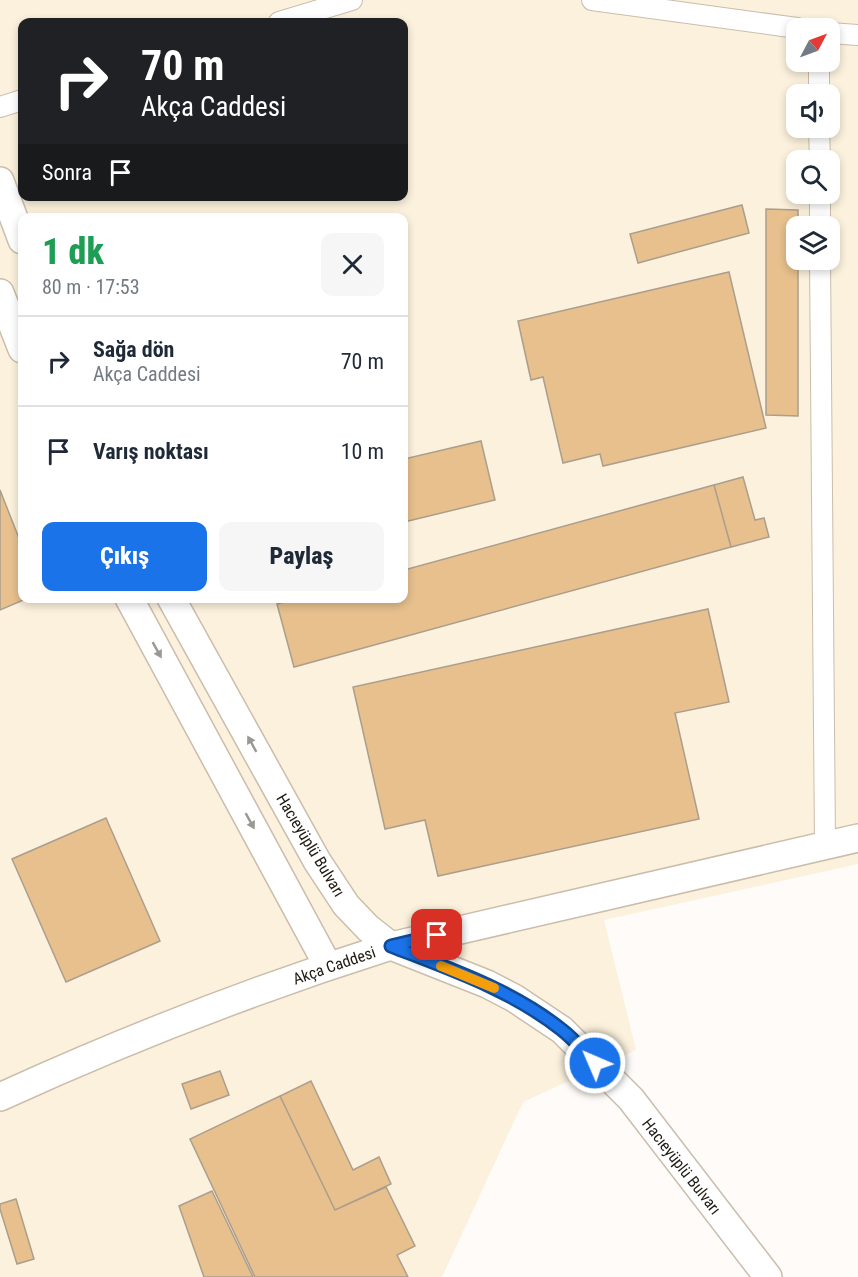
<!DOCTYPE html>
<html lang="tr">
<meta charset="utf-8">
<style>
body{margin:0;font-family:"Roboto Condensed",sans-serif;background:#f6f6f7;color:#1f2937;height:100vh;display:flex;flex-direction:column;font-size:22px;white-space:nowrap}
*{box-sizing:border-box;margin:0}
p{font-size:20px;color:#747a83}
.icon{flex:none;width:33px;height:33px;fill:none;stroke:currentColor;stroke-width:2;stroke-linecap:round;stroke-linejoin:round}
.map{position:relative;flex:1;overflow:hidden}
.details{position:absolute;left:18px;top:213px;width:390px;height:390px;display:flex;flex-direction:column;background:#fff;border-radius:12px;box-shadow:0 3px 9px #0003}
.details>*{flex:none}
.top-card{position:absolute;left:18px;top:18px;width:390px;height:183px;border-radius:12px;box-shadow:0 3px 9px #0003;background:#202124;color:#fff;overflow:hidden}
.needle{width:39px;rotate:49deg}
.tools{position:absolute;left:786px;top:18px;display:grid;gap:12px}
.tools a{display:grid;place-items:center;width:54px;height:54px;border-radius:12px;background:#fff;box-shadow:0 3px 9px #0003;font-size:30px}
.pin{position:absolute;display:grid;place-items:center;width:51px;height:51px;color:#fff;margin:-26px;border-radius:12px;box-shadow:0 3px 9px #0006}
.me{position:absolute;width:66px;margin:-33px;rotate:315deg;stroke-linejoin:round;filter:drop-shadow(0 0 4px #0008)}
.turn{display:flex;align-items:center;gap:21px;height:126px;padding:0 24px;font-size:27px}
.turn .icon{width:78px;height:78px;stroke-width:2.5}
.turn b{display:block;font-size:42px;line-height:51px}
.then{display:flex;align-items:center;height:57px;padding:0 24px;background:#0003;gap:12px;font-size:22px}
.round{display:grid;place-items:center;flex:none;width:63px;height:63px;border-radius:12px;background:#f6f6f7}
.head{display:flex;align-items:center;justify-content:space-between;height:102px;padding:0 24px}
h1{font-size:36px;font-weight:800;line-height:45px;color:#1e9e55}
.button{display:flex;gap:12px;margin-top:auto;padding:12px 24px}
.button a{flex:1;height:69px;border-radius:12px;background:#1a73e8;color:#fff;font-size:24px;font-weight:800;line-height:69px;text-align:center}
.button a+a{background:#f6f6f7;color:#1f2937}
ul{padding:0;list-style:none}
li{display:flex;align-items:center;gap:18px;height:90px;padding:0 24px;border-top:2px solid #e0e1e3}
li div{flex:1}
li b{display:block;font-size:22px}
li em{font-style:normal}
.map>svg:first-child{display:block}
</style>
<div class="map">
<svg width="858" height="1277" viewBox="0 0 858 1277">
<rect width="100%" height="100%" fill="#fefbf8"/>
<path fill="#fbf1dc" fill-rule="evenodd" d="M0,0H858V864L604,920L636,1050L523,1102L442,1277H0ZM22,22H404V196H22ZM796,28H830V62H796ZM796,94H830V128H796ZM796,160H830V194H796ZM22,218H404V598H22ZM796,226H830V260H796Z"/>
<path fill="#e7c08d" stroke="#ab9e8d" stroke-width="1.5" d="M742,205L749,233L638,263L630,234Z
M766,209L798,210V416L766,415Z
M729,272L766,428L603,466L600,454L563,463L543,377L531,380L518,321Z
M481,441L495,500L404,522V459Z
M743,477L755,520L764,518L769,537L731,547L714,485Z
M714,485L731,547L294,667L277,604L298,598H404V570Z
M0,490L22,546V598H28L0,610Z
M708,609L729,702L675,713L699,819L438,876L425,820L385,829L353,687Z
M106,818L160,941L66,982L12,859Z
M220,1071L229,1095L191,1109L182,1084Z
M311,1081L353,1170L379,1157L391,1184L335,1210L280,1096Z
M280,1096L335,1210L386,1187L415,1246L397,1255L408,1277H255L190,1139Z
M212,1191L253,1277H204L179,1206Z
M16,1199L34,1259L17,1264L0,1209V1204Z"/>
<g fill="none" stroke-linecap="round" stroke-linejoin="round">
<g stroke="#cbbdac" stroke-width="22">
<path id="street" d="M592,0L797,28
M279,22L352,0
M830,33L858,35
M819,62V94
M0,107L22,100
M819,128L820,160
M820,194V226
M820,260L825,844"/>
</g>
<g stroke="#cbbdac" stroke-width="30">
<path id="secondary" d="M0,181L22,240
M0,293L22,349
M129,598L328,966
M171,598L317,861L346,905L368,928L391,946L487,984L514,998L562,1030L631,1099L768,1277
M0,1097C127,1039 258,988 391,946L858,838"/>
</g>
<use href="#street" stroke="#fff" stroke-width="20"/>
<use href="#secondary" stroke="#fff" stroke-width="27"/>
</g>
<defs><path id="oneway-solid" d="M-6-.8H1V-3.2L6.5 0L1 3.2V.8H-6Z" transform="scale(1.5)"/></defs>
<g fill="#9a9895">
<use href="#oneway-solid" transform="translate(157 650) rotate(61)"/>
<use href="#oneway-solid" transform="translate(252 744) rotate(-119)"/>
<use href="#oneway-solid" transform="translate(250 821) rotate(61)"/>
</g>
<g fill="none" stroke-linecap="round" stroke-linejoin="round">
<g stroke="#114b97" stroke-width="15">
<path id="route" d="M437,935L391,946C450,969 512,990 562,1030C574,1039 584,1052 595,1063"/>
</g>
<use href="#route" stroke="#1a73e8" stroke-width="10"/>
<path stroke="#f59e0b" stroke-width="10" d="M441,966L494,988"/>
</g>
<g text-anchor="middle" stroke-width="6" stroke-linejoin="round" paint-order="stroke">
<g font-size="16" fill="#1f1a13" stroke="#fff">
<text transform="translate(311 845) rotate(59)" y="6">Hacıeyüplü Bulvarı</text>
<text transform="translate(334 965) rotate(-19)" y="6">Akça Caddesi</text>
<text transform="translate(682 1166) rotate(52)" y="6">Hacıeyüplü Bulvarı</text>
</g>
</g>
</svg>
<div class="tools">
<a><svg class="needle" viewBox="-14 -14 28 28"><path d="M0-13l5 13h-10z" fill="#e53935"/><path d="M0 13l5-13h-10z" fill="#747a83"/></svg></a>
<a><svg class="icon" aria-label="sound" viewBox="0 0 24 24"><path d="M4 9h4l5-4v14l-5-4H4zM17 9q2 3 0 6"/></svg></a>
<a><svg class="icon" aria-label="search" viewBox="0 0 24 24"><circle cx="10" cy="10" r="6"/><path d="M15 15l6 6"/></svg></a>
<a><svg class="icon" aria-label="layers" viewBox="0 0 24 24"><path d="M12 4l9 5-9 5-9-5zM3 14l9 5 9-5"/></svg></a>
</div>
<div class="pin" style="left:437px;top:935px;background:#d93025"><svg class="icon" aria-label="arrive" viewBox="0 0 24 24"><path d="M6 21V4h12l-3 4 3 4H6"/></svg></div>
<svg class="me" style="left:595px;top:1063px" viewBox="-20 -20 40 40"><circle r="17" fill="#1a73e8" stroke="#fff" stroke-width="3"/><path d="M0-11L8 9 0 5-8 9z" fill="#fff"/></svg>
<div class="top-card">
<div class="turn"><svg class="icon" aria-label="right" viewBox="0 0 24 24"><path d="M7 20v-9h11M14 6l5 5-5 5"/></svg><div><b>70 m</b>Akça Caddesi</div></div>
<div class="then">Sonra<svg class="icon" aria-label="arrive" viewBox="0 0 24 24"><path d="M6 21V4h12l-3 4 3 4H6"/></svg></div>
</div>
<section class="details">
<div class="head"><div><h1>1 dk</h1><p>80 m · 17:53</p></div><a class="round"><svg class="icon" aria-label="close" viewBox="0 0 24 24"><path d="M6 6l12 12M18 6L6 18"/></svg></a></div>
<ul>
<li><svg class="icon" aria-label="right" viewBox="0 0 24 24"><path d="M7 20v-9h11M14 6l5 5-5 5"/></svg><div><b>Sağa dön</b><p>Akça Caddesi</p></div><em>70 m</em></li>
<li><svg class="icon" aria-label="arrive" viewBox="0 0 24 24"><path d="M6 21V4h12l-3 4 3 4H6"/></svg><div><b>Varış noktası</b></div><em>10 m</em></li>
</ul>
<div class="button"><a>Çıkış</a><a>Paylaş</a></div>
</section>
</div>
